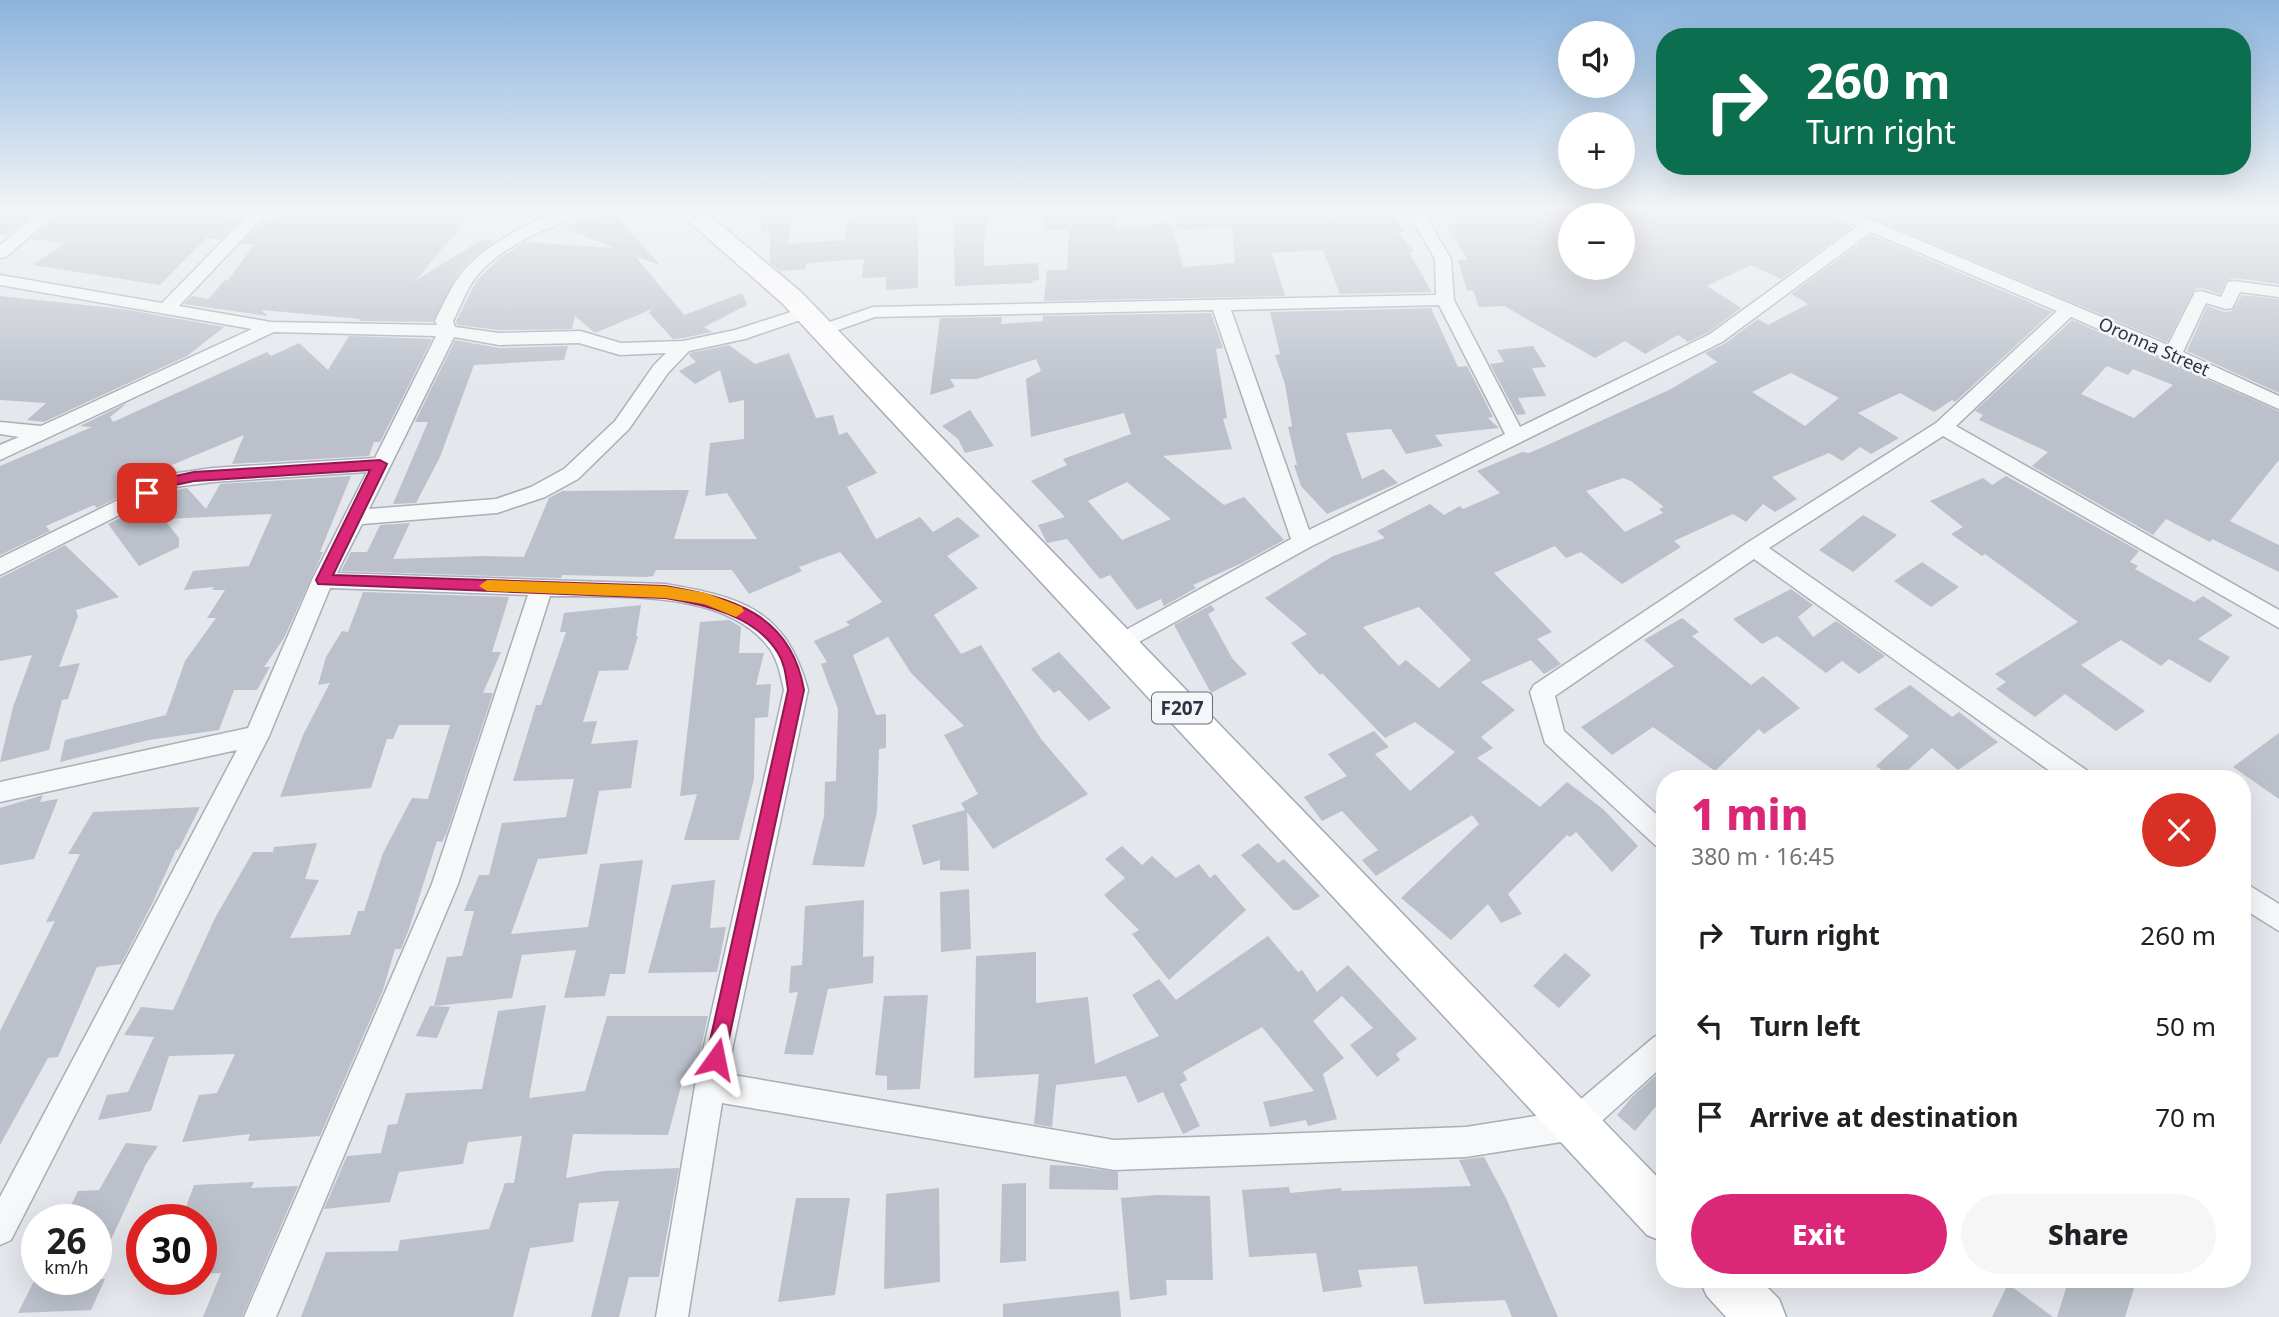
<!DOCTYPE html>
<meta charset="utf-8">
<style>
body{margin:0;font-family:"Noto Sans",sans-serif;background:#f6f6f6;color:#202124;height:100vh;display:flex;flex-direction:column;font-size:26px;white-space:nowrap}
*{box-sizing:border-box;margin:0}
p{font-size:23px;color:#757577}
.icon{flex:none;width:38px;height:38px;fill:none;stroke:currentColor;stroke-width:2;stroke-linecap:round;stroke-linejoin:round}
.map{position:relative;flex:1;overflow:hidden}
.panel{position:absolute;left:1656px;top:770px;width:595px;height:518px;display:flex;flex-direction:column;background:#fff;border-radius:28px;box-shadow:0 7px 28px #0002}
.panel>*{flex:none}
.hud{position:absolute;left:1656px;top:28px;width:595px;height:147px;border-radius:28px;box-shadow:0 7px 28px #0002;background:#0b6e4f;color:#fff;overflow:hidden}
.fabs{position:absolute;left:1558px;top:21px;display:grid;gap:14px}
.fabs a{display:grid;place-items:center;width:77px;height:77px;border-radius:50%;background:#fff;box-shadow:0 7px 28px #0002;font-size:35px}
.speed{position:absolute;left:21px;top:1204px;display:flex;gap:14px;font-size:35px;font-weight:700;text-align:center}
.speed>*{display:grid;place-content:center;width:91px;height:91px;border-radius:50%;background:#fff;box-shadow:0 7px 28px #0002;line-height:1}
.speed small{font-size:18px;font-weight:400}
.speed .limit{border:10px solid #d22;background:#fff;color:#111}
.pin{position:absolute;display:grid;place-items:center;width:60px;height:60px;color:#fff;margin:-30px;border-radius:14px;box-shadow:0 4px 10px #0006}
.me{position:absolute;width:77px;margin:-38px;rotate:12deg;stroke-linejoin:round;filter:drop-shadow(0 0 5px #0008)}
.turn{display:flex;align-items:center;gap:24px;height:147px;padding:0 35px;font-size:32px}
.turn .icon{width:91px;height:91px;stroke-width:2.5}
.turn b{display:block;font-size:49px;line-height:60px}
.round{display:grid;place-items:center;flex:none;width:74px;height:74px;border-radius:37px;background:#f6f6f6}
.head{display:flex;align-items:center;justify-content:space-between;height:119px;padding:0 35px}
h1{font-size:42px;font-weight:800;line-height:52px;color:#db2777}
.action{display:flex;gap:14px;margin-top:auto;padding:14px 35px}
.action a{flex:1;height:80px;border-radius:42px;background:#db2777;color:#fff;font-size:28px;font-weight:800;line-height:80px;text-align:center}
.action a+a{background:#f6f6f6;color:#202124}
ul{padding:0;list-style:none}
li{display:flex;align-items:center;gap:21px;height:91px;padding:0 35px}
li div{flex:1}
li b{display:block;font-size:26px}
li em{font-style:normal}
.map>svg:first-child{display:block}
</style>
<div class="map">
<svg width="2279" height="1317" viewBox="0 0 2279 1317">
<rect width="100%" height="100%" fill="#e4e7ec"/>
<path fill="#bbc0ca" fill-rule="evenodd" d="M84,211H188L241,218L220,240L206,238L160,285L33,265L64,243L30,239L63,212L81,213Z
M284,211H474L415,281L481,240L495,241L471,259L458,273L433,322L359,321L360,319L261,310L268,316L184,304L192,296L208,299L225,280H228L254,245L242,243L263,222L271,223Z
M612,211L660,265L635,256L684,315L742,293L747,305L704,327L712,332L683,338L673,339L649,313L652,309L595,333L575,316L572,329L499,330L457,325L456,321L477,280L499,259L525,242L615,248L562,227Z
M761,211H795L787,244L845,240L849,216H853L854,211H918V288L886,290V277L862,278L864,259L806,263V269L782,271L784,258L781,272L770,263V231L761,232Z
M953,211H973L974,215H989L984,243V266L1038,263L1039,280L1032,281L1033,283L955,286Z
M1041,211H1119L1117,228L1171,222L1183,267L1235,263L1232,227L1178,230L1173,211H1297V216L1333,214L1334,217L1369,211H1389L1405,232L1398,233L1414,252L1409,253L1432,292L1340,294L1323,250L1272,253L1285,296L1044,301L1047,270H1067L1069,229L1043,230Z
M1451,211H1570V268H1622V211H1824L1828,216L1853,227L1781,279L1751,265L1707,286L1741,308L1709,332L1688,342L1678,335L1645,354L1625,341L1595,358L1504,306L1479,307L1473,290L1467,291L1458,260H1468L1446,224L1464,222Z
M1854,211H2279V284L2234,278L2226,281L2220,294L2202,288L2195,289L2167,342Z
M0,213L28,218L6,236L0,235Z
M1871,235L2052,312L1955,402L1952,400L1934,412L1900,393L1858,413L1899,438L1871,454L1860,447L1842,461L1829,453L1772,477L1797,499L1775,512L1763,504L1746,522L1733,514L1674,541L1681,547L1622,584L1581,552L1566,558L1555,546L1494,573L1552,632L1537,639L1561,664L1544,674L1531,660L1481,682L1515,710L1481,737L1493,748L1477,758L1540,807L1567,782L1603,809L1638,846L1612,872L1576,832L1570,837L1567,835L1508,894L1522,914L1501,923L1488,904L1451,940L1401,898L1479,824L1472,815L1376,876L1362,860L1378,850L1342,811L1322,821L1304,797L1347,776L1328,754L1374,731L1389,747L1375,754L1410,791L1455,752L1415,722L1385,738L1322,673L1320,675L1291,643L1307,634L1265,598L1333,556L1385,538L1377,531L1430,504L1444,515L1460,506L1463,509L1500,493L1477,471L1522,452L1529,453L1543,447L1669,390L1717,362L1705,353L1724,344L1758,319L1768,325L1808,304L1791,294ZM1791,373L1839,398L1805,426L1752,392ZM1623,478L1631,481L1664,507L1659,509L1663,513L1625,532L1586,491ZM1419,607L1471,660L1439,688L1406,660L1399,666L1363,627Z
M2242,295L2279,299V393L2187,351L2207,306L2225,312L2232,311Z
M0,296L123,309L224,327L187,356L44,422L27,420L46,403L0,400Z
M1431,308L1458,367L1467,366L1493,417L1488,418L1499,428L1435,435L1443,446L1406,454L1391,429L1346,433L1362,479L1383,469L1398,483L1327,514L1301,486L1294,465H1297L1288,427L1292,426L1285,384L1275,355L1280,354L1270,312Z
M1211,313L1223,348L1216,349L1227,418L1223,419L1232,449L1163,456L1224,505L1244,497L1284,540L1242,563L1193,585L1196,588L1164,606L1161,599L1137,610L1110,575L1100,579L1067,539L1047,543L1038,525L1065,517L1031,481L1067,465L1063,459L1131,434L1124,413L1031,437L1026,379L1041,371L1036,359L977,379H950L955,387L930,395L940,318L1002,317L1001,324L1043,321V316ZM1127,482L1171,519L1122,540L1088,501Z
M2072,320L2279,411V460L2230,521L2279,545V572L2212,539L2210,542L2166,519L2153,535L2032,466L2048,452L1979,420L1983,415L1975,411ZM2107,366L2128,375L2133,369L2173,385L2134,418L2081,394Z
M349,336L432,339L380,442H374L369,456L232,464L244,435L167,467L171,471L97,508L94,505L46,526L50,531L0,555V466L92,427L80,426L127,403L110,417L113,422L267,352L271,356L299,343L328,370Z
M455,340L499,348L568,346L564,360L474,365L440,457L416,503L393,504L428,422H415Z
M729,345L755,364L789,353L816,418L833,415L839,435L847,432L877,473L847,487L876,539L920,517L933,532L958,517L980,536L947,556L978,588L934,615L961,654L981,645L1041,739L1088,794L993,849L967,812L969,871L940,870V860L923,865L912,825L965,810L961,803L978,794L944,735L964,726L911,673L888,637L853,655L876,715L886,714V748L879,749L877,812L864,867L812,865L824,816L825,782L836,781L838,709L821,664L827,662L814,641L850,625L846,622L882,602L840,552L799,567L802,571L749,594L732,570H656L653,576L646,577L562,575L561,578L341,571L351,552H367L380,525L410,523L393,559L484,556L524,557L549,498L562,491L689,490L674,539H757L727,493L705,496L710,443L744,439V400L729,403L720,370L695,384L679,371L696,362L689,355L690,353Z
M1533,346L1546,367L1532,368L1546,396L1518,398L1526,414L1517,415L1490,364L1504,362L1497,350Z
M970,410L994,446L965,453L958,439L942,426Z
M351,476L320,552H323L284,638L264,667H270L257,690H234L219,730L149,740L60,762L65,740L166,715L185,661L216,618H207L225,590H212L214,587L184,590L193,571L249,566L272,514L164,519L179,538V547L139,566L108,524L176,490L187,488L206,509L220,484Z
M2006,476L2139,551L2130,562L2138,566L2135,569L2194,602L2203,596L2233,615L2198,639L2230,657L2210,683L2169,659L2161,666L2121,640L2081,665L2145,711L2116,731L2065,694L2035,717L1996,689L2006,682L1995,674L2078,622L1985,554L1982,556L1951,534L1963,527L1930,501L1983,478L1992,485Z
M1863,515L1897,535L1853,572L1819,550Z
M65,545L119,597L76,610L78,616L59,667L80,663L68,699L62,700L49,750L0,762L13,707L32,655L0,661V578Z
M1922,562L1959,587L1931,607L1894,581Z
M1791,589L1813,605L1798,617L1813,637L1836,621L1885,656L1859,674L1842,661L1826,673L1777,636L1762,644L1733,619Z
M363,592L509,597L492,652H501L483,693H493L447,832L442,842L437,841L409,929L401,949H395L383,990L320,1136L248,1141L250,1134L182,1142L199,1095L217,1093L235,1054L169,1056L151,1111L98,1120L107,1095L128,1092L154,1037L124,1035L141,1007L173,1010L215,918L253,852H273L274,847L317,843L305,879L319,880L290,938L350,935L358,911H364L383,853L412,798L428,799L450,725H399L393,739H387L371,788L280,797L303,735L330,683L318,685L326,657L342,631L348,632Z
M641,605L636,636H638L628,670L599,671L583,722L597,721L591,744L638,740L631,788L599,791L587,854L538,859L511,934L588,927L600,864L643,860L625,974H610L605,996L564,998L576,950L522,955L512,998L434,1006L447,957L462,956L474,911H464L479,875H489L502,823L566,817L574,779L513,781L536,705H541L566,632H560L564,613Z
M1211,605L1215,610L1208,614L1232,658L1247,674L1211,693L1174,625Z
M1682,618L1699,632L1692,636L1751,685L1763,676L1800,708L1764,734L1759,729L1715,771L1653,727L1612,755L1581,727L1674,666L1644,640Z
M729,620L741,627L739,653H764L756,685L771,684L768,717L755,718L754,779L739,840H684L697,794L680,796L700,622Z
M1059,652L1097,693L1111,708L1089,721L1059,690L1054,693L1031,669Z
M1910,685L1952,717L1959,712L1998,742L1958,770L1932,748L1898,779H1894L1876,766L1909,736L1874,709Z
M2279,733V799L2233,767Z
M43,795L40,802L58,799L34,859L0,865V808Z
M200,807L179,849L176,850L152,904L121,964L97,967L58,1057L48,1058L0,1145V1031L55,921L46,922L80,854H68L93,812Z
M1258,843L1278,863L1284,859L1320,896L1299,910H1293L1241,855Z
M1122,846L1142,865L1152,856L1176,878L1199,864L1210,878L1215,874L1246,910L1169,980L1132,934L1139,930L1104,895L1125,878L1105,859Z
M715,880L710,928L726,927L717,972L648,973L672,885Z
M969,889L971,949L941,952L940,892Z
M864,900L863,957L874,956L873,983L828,989L813,1055L784,1054L798,992L789,993L791,966L802,965L805,906Z
M1268,936L1298,972L1302,970L1317,992L1348,965L1417,1039L1396,1054L1400,1060L1377,1077L1350,1045L1373,1028L1342,996L1313,1021L1344,1058L1323,1074L1337,1119L1308,1126L1306,1120L1270,1127L1263,1102L1314,1091L1262,1027L1183,1072L1187,1080L1180,1084L1200,1126L1183,1134L1163,1092L1138,1103L1126,1076L1056,1085L1052,1127L1034,1124L1039,1074L974,1078L976,956L1036,952V1003L1088,997L1095,1064L1159,1036L1132,995L1159,979L1176,1000Z
M1565,953L1591,975L1559,1008L1533,986Z
M928,995L920,1089L887,1090V1076L875,1075L884,996Z
M546,1005L529,1098L585,1091L607,1016H708L695,1075H684L668,1135L573,1134L566,1178L603,1171L679,1168L659,1277H629L619,1317H591L619,1201L579,1203L573,1242L530,1248L513,1317H301L326,1252L398,1251L400,1240L489,1229L505,1183H514L522,1136L468,1142L463,1164L399,1172L390,1202L324,1209L347,1156L381,1153L388,1125L397,1124L406,1093L482,1089L498,1011Z
M430,1006L450,1007L437,1038L416,1036Z
M1664,1068V1097L1635,1131L1617,1115L1632,1097Z
M126,1143L158,1146L146,1164L96,1272V1220H64L78,1191L99,1190Z
M1484,1157L1506,1198L1558,1317H1512L1505,1300L1424,1304L1417,1266L1358,1270L1362,1287L1323,1292L1316,1253L1249,1257L1242,1190L1289,1187L1290,1193L1341,1188L1342,1191L1471,1186L1459,1160Z
M1050,1165L1073,1166L1118,1172V1190L1049,1189Z
M254,1182L251,1188L298,1186L242,1317H203L221,1273L201,1274V1220H181L194,1185Z
M1026,1183V1261L1000,1263L1002,1184Z
M939,1188L940,1282L884,1289L886,1194Z
M1157,1195L1210,1196L1213,1280H1166L1167,1295L1130,1300L1121,1198Z
M796,1198H850L835,1295L778,1302Z
M35,1279H105L91,1310L18,1313Z
M2069,1279H2137L2125,1317H2057Z
M2008,1284L2053,1317H1992Z
M1119,1291L1121,1317H1003V1304Z"/>
<g fill="none" stroke-linecap="round" stroke-linejoin="round">
<g stroke="#a9aeb7" stroke-width="3">
<path id="minor" d="M41,211H59L6,257L0,258V245Z
M252,211H269L179,306L271,322L437,325L435,321C444,303 452,284 465,269C482,248 536,217 562,211C569,209 577,211 584,211L582,214C546,229 500,246 475,278C466,291 460,307 453,321L455,327L499,333L580,331L621,343L683,341L735,330L806,307L815,312L812,316L745,339L689,351L668,373L629,429L578,479L545,497L497,513L362,524L337,573L665,584C741,597 786,609 808,690L727,1074L1114,1140L1466,1127L1567,1111L1654,1037L1664,1033V1065L1585,1136L1574,1140L1466,1157L1114,1170L722,1103L688,1317H656L695,1086L784,690C781,676 778,661 770,649C726,588 617,598 550,596L458,884L276,1317H244L432,884L528,595L330,588L269,736L11,1240L0,1245V1197L237,750L0,802V782L248,728L312,580L367,472L213,482L175,487L0,575V558L171,474L213,468L375,458L436,336L274,332L0,460V445L19,437L0,434V422L41,426L252,329L0,285V275L162,303ZM454,337L499,345L579,343L620,355L666,353L654,365L615,421L564,469L531,487L496,499L369,509Z
M1404,211L1424,213L1451,259L1454,300L1520,427L1710,334L1858,226L1829,214L1827,211H1848L1876,222L2168,345L2195,292L2201,291L2221,297L2228,282L2234,281L2279,287V297L2240,292L2232,308L2226,309L2206,303L2183,352L2279,396V409L2071,317L1956,426L2279,610V628L1943,436L1769,548L2089,772L2092,779H2061L1754,559L1555,696L1564,731L1664,821V848L1655,845L1545,743L1530,692L1534,685L1747,543L1936,423L2057,311L1871,232L1722,342L1310,547L1121,652L1113,649L1110,643L1113,637L1291,539L1213,310L875,317L821,336L812,331L815,327L873,307L1436,295L1435,259L1412,219ZM1439,305L1505,434L1309,530L1231,310Z
M2242,881L2279,904V931L2242,908Z"/>
</g>
<g stroke="#a3abb8" stroke-width="3">
<path id="primary" d="M677,211H704L801,292L1664,1184V1242L1647,1235L782,303Z
M1699,1279H1759L1779,1299L1786,1317H1726L1707,1296Z"/>
</g>
<use href="#minor" fill="#f7f8fa" fill-rule="evenodd"/>
<use href="#primary" fill="#fff" fill-rule="evenodd"/>
</g>
<linearGradient id="sky" x2="0" y2="1"><stop stop-color="#8bb4dd"/><stop offset="0.53" stop-color="#f3f4f6"/><stop offset="1" stop-color="#f3f4f6" stop-opacity="0"/></linearGradient>
<rect width="2279" height="395" fill="url(#sky)"/>
<path fill="#db2777" stroke="#8e194d" stroke-width="2" d="M380,460L387,464L333,575L665,586C732,597 791,614 804,690L723,1066L716,1069L709,1066L706,1059L788,690C786,677 785,664 778,653C756,616 704,604 665,598L318,584L316,580L370,470L194,481L175,485L147,498L140,493L166,478L194,472Z"/>
<path fill="#f59e0b" d="M487,580L665,586L706,593L742,607L744,611L736,617L704,604L665,598L487,591L479,586Z"/>
<g text-anchor="middle" stroke-width="5" stroke-linejoin="round" paint-order="stroke">
<g font-size="18" fill="#2b3445" stroke="#f4f6f9">
<text transform="translate(2154 347) rotate(24)" y="6">Oronna Street</text>
</g>
<rect fill="#f4f6f9" stroke="#676e7b" stroke-width="2" x="1152" y="692.5" width="60" height="31" rx="5"/>
<g font-size="19" font-weight="bold" fill="#2b3445">
<text x="1182" y="715">F207</text>
</g>
</g>
</svg>
<div class="fabs">
<a><svg class="icon" aria-label="sound" viewBox="0 0 24 24"><path d="M4 9h4l5-4v14l-5-4H4zM17 9q2 3 0 6"/></svg></a>
<a>+</a>
<a>−</a>
</div>
<div class="speed"><div>26<small>km/h</small></div><div class="limit">30</div></div>
<div class="pin" style="left:147px;top:493px;background:#d93025"><svg class="icon" aria-label="arrive" viewBox="0 0 24 24"><path d="M6 21V4h12l-3 4 3 4H6"/></svg></div>
<svg class="me" style="left:716px;top:1059px" viewBox="-20 -20 40 40"><path d="M0-17L14 15 0 8-14 15z" fill="#db2777" stroke="#fff" stroke-width="4"/></svg>
<div class="hud">
<div class="turn"><svg class="icon" aria-label="right" viewBox="0 0 24 24"><path d="M7 20v-9h11M14 6l5 5-5 5"/></svg><div><b>260 m</b>Turn right</div></div>
</div>
<section class="panel">
<div class="head"><div><h1>1 min</h1><p>380 m · 16:45</p></div><a class="round" style="background:#d93025;color:#fff"><svg class="icon" aria-label="close" viewBox="0 0 24 24"><path d="M6 6l12 12M18 6L6 18"/></svg></a></div>
<ul>
<li><svg class="icon" aria-label="right" viewBox="0 0 24 24"><path d="M7 20v-9h11M14 6l5 5-5 5"/></svg><div><b>Turn right</b></div><em>260 m</em></li>
<li><svg class="icon" aria-label="left" viewBox="0 0 24 24"><path d="M17 20v-9H6M10 6l-5 5 5 5"/></svg><div><b>Turn left</b></div><em>50 m</em></li>
<li><svg class="icon" aria-label="arrive" viewBox="0 0 24 24"><path d="M6 21V4h12l-3 4 3 4H6"/></svg><div><b>Arrive at destination</b></div><em>70 m</em></li>
</ul>
<div class="action"><a>Exit</a><a>Share</a></div>
</section>
</div>
